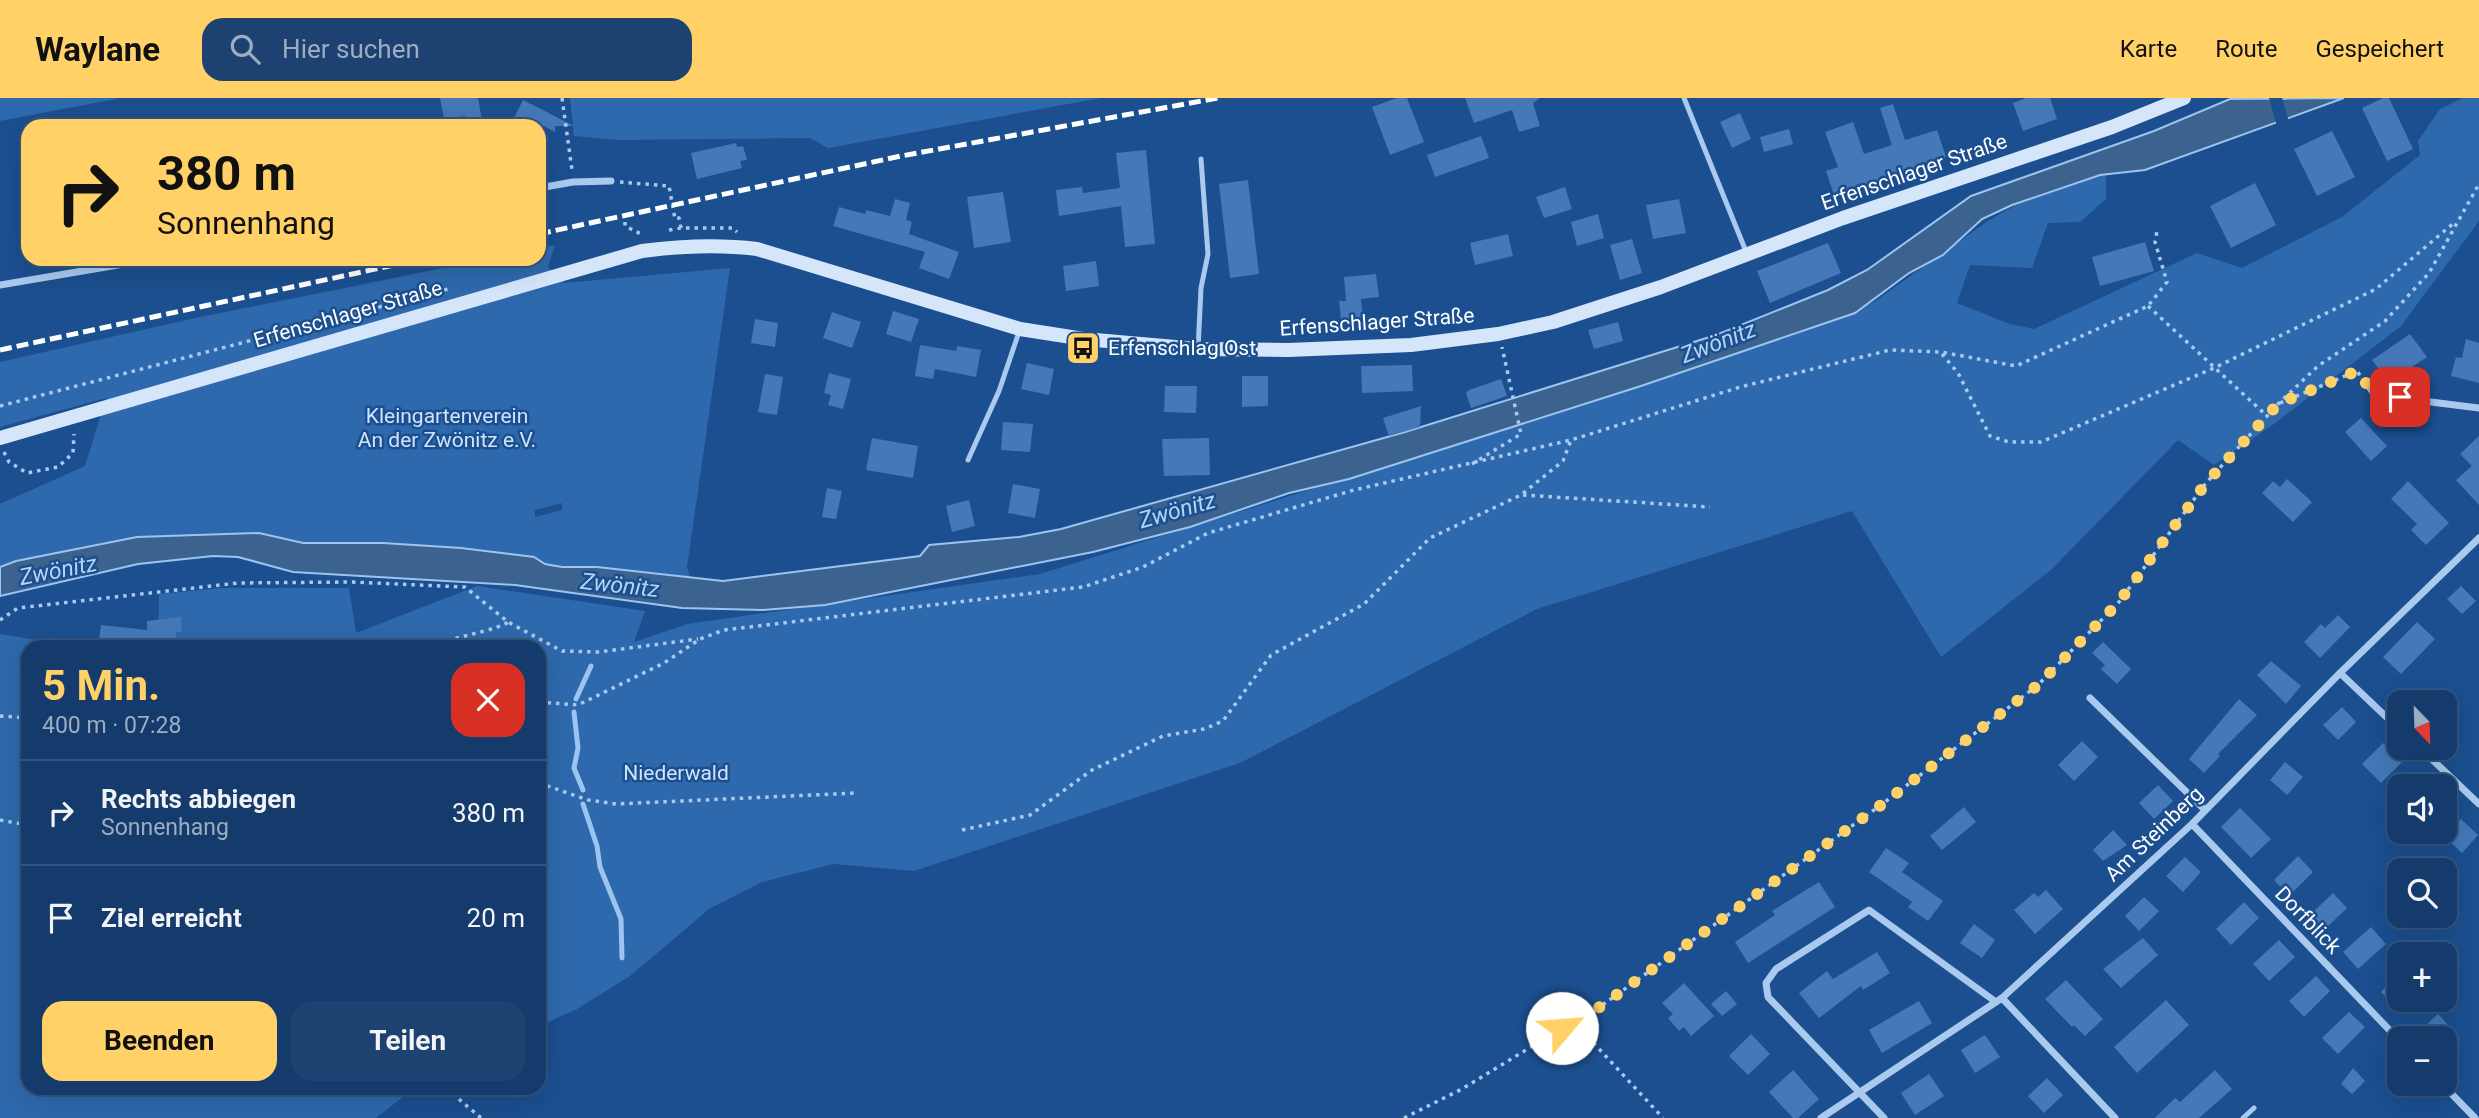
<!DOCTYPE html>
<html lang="de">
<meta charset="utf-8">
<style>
body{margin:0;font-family:Roboto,sans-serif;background:#1d4271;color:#f1f3f6;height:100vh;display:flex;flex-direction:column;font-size:26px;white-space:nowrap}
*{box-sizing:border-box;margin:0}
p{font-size:23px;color:#9dadc1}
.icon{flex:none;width:38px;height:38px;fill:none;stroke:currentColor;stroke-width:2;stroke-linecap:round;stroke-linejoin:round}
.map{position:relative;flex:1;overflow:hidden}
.sheet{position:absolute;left:21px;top:542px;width:525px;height:455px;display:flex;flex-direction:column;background:#143b6b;border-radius:21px;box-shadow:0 7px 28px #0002,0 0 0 2px #33557e}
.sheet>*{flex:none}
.guide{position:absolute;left:21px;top:21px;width:525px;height:147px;border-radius:21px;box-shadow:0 7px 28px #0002,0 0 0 2px #33557e;background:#ffd166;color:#111;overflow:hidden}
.needle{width:46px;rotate:157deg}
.fabs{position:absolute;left:2387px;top:592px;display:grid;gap:14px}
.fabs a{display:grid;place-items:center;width:70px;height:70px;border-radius:14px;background:#143b6b;box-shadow:0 7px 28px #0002,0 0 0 2px #33557e;font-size:35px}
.pin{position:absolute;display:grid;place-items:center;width:60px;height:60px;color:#fff;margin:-30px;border-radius:14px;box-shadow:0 4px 10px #0006}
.me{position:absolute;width:77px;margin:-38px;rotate:63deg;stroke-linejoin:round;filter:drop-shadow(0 0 5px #0008)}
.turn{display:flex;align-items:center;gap:24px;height:147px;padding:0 21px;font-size:32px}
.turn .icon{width:91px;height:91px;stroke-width:2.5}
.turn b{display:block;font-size:49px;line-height:60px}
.round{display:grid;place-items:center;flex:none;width:74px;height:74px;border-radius:21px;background:#1d4271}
.headline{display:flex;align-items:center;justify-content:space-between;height:119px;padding:0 21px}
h1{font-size:42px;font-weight:700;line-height:52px;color:#ffd166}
.primary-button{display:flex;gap:14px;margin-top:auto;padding:14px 21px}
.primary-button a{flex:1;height:80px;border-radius:21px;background:#ffd166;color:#111;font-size:28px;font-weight:700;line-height:80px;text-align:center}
.primary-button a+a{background:#1d4271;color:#f1f3f6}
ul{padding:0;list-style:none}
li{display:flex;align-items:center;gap:21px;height:105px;padding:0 21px;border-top:2px solid #33557e}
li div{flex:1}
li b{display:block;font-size:26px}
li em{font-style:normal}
header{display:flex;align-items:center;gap:42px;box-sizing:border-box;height:98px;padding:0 35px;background:#ffd166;color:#111}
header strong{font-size:33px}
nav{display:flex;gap:38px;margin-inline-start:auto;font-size:24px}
.search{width:490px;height:63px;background:#1d4271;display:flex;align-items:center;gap:18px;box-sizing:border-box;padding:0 24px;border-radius:21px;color:#9dadc1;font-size:26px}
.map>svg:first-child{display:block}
</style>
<header>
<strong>Waylane</strong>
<div class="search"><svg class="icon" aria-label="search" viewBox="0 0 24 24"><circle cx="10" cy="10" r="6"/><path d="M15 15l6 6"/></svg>Hier suchen</div>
<nav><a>Karte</a><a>Route</a><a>Gespeichert</a></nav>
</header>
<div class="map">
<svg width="2479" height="1020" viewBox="0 0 2479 1020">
<rect width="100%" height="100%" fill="#1b4f8f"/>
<path fill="#2e69ad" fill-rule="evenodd" d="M0,0H116V1L0,23Z
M570,0H1101L828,50L810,40L618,42L574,38Z
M2463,0H2479V123L2401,228L2274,326L2214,367L2178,342L2052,471L1941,559L1852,413L1537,511L1240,665L914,773L834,766L762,784L709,811L630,878L577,911L539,928V550H158L159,496L221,490H349L356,535L477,488L645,513L634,544L687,526L1040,476L1530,323L1874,204L1988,123L2048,88L2106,72V101L2080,124L2048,125L2032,170L1970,167L1957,205L2010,226L2034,231L2197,155L2242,170L2342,119L2420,57L2418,43L2440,11Z
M555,147L548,169L564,185L730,170L687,469L690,479L597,469H562L545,466L534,459L461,450L383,445H303L259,435L137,439L0,469V406L85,368L106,300L0,329V264L200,219L488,161H539V150ZM562,405V412L535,419V412Z
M0,536L81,549L28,550V990L413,991L376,1020H0Z"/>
<path fill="#3c6290" stroke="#9cc4f0" stroke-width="2" d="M2344,0L2145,72L2100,77L2012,107L1982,121L1943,157L1909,175L1855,215L1641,288L1349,381L1289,395L1190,429L1093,454L825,507L763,512L682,510L515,487L293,474L238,459L213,458L138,466L0,498V469L16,463L137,439L259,435L303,445H383L461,450L534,459L545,466L562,469H597L723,483L920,458L929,447L1019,439L1061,431L1405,334L1716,237L1828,192L1867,172L1971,98L2154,33L2230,1Z"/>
<path fill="#1b4f8f" d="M2269,0H2282L2289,24L2277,28Z"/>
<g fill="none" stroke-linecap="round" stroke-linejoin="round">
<path stroke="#9cc4f0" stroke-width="5" d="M576,601L591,568
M574,614L578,650L574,670L583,692
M583,706L597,748L600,769L621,821L622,860"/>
</g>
<path fill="#4478b7" d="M440,0H478L483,28H466L465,18L444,21Z
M1397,0H1407L1424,44L1390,57L1372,9Z
M1465,0H1540L1533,5L1540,28L1519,34L1512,12L1474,25Z
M2026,0H2050L2057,21L2023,33L2013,5Z
M2383,0H2389L2413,51L2387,63L2362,10Z
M523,2L539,10L574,28H555V34L544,28H510Z
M1893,6L1905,42L1937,32L1946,59L1834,97L1826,73L1838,69L1825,34L1853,24L1864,56L1892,47L1880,10Z
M1740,15L1751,41L1732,50L1720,24Z
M1789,31L1793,46L1764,54L1760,39Z
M2332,33L2355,79L2317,98L2294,51Z
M1481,38L1489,60L1435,79L1427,57Z
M736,45L737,49L743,48L747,62L740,63L742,70L697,81L691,55Z
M1146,52L1155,146L1125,149L1121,108L1059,118L1056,92L1082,89L1083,95L1120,90L1116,55Z
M1248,82L1259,176L1230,180L1219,86Z
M2255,85L2276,127L2231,150L2210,108Z
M1565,89L1572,111L1544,120L1536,99Z
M1003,94L1011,144L974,150L967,99Z
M895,101L910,105L906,122L912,124L909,136L959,154L949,181L919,170L925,154L833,128L839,109L865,116L866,112L890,118Z
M1679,101L1686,135L1653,141L1646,107Z
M1598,116L1604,140L1577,148L1571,124Z
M1508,136L1513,158L1475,167L1470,145Z
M1632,141L1642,175L1620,182L1610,147Z
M2145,144L2154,173L2100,188L2092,159Z
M1828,145L1841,175L1770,205L1757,173Z
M1096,163L1099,188L1066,193L1063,168Z
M1376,176L1379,199L1361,201L1363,221L1341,223L1339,203H1346L1344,179Z
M893,213L919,221L911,244L886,236Z
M832,214L861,224L852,250L823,240Z
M755,221L778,225L775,249L751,245Z
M1618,224L1623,243L1594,251L1588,232Z
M2410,236L2427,259L2389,284L2372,262Z
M2466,241L2479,245V285L2451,278L2456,259L2462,260Z
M920,247L956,253L957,248L981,252L976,279L935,271L933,281L915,278Z
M1027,265L1054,271L1049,297L1021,291Z
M1412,267L1413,293L1362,295L1361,268Z
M829,275L851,281L843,311L828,307L831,297L824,295Z
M765,276L783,279L777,317L758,314Z
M1242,278H1268V308L1242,309Z
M1501,281L1507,298L1471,310L1466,295L1469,292Z
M1165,288H1197L1196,315L1164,314Z
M1421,308L1420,329L1389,338L1383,320Z
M2361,320L2387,348L2371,363L2345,334Z
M1003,324L1033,326L1030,354L1001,352Z
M2479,338V407L2456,382L2472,368L2460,356Z
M872,340L918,348L913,380L866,372Z
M1209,340L1210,377L1164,378L1162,341Z
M2287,381L2312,404L2293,424L2262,395L2273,383L2280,389Z
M2408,383L2449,425L2426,447L2411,432L2417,426L2391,401Z
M1013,386L1040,391L1035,420L1008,415Z
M827,390L842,393L836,421L822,419Z
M969,402L975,428L952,434L946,408Z
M2461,488L2476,503L2462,516L2447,501Z
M2338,517L2350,529L2320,560L2304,544L2321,526L2325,530Z
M181,519L182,534H176L177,550H98L101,527L147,532V523Z
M2417,524L2435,541L2401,576L2383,559Z
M2103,544L2131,571L2117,586L2101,571L2105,567L2092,555Z
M2271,563L2301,588L2286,606L2257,577Z
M2239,601L2257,617L2218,656L2220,658L2204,675L2189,661Z
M2342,609L2356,624L2338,642L2323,627Z
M2082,643L2098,659L2074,683L2058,667Z
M2383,645L2402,664L2381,685L2362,666Z
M2285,664L2303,679L2287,697L2270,682Z
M2158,687L2173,703L2154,721L2139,705Z
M1964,709L1976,724L1942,752L1930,738Z
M2240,710L2271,741L2251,760L2221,729Z
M2461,721L2478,737L2462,755L2445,739Z
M2113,732L2127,747L2103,763L2093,752Z
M1886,750L1909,765L1902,774L1943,803L1928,823L1908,809L1912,804L1869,774Z
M2298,758L2313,774L2289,798L2274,782Z
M2185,759L2201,774L2183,794L2166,778Z
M1819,784L1835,809L1748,865L1735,844L1775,817L1772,813Z
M2046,792L2063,811L2035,836L2014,812L2034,795L2038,799Z
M2333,795L2347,810L2324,832L2310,817Z
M2144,799L2159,813L2139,833L2125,818Z
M2244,804L2259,820L2231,847L2216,831Z
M1974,826L1995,842L1982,860L1960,845Z
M2371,829L2386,846L2358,871L2343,854Z
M2143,840L2158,857L2121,890L2103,871Z
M2279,842L2295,859L2269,883L2253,866Z
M1877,854L1890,875L1863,892L1861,888L1819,920L1799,895L1827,873L1833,881Z
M2399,875V912L2381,894Z
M2316,878L2330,893L2304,919L2289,903Z
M2066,882L2103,921L2085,938L2074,927L2072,929L2045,901Z
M1684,885L1714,918L1691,938L1684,929L1679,933L1668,920L1673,916L1662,905Z
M1726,893L1737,906L1722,918L1711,906Z
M2166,902L2189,927L2137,975L2114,949Z
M1919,903L1932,925L1882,955L1869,932Z
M2349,914L2365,929L2338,956L2322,940Z
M2438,916L2460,940H2412Z
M1751,936L1770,956L1748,977L1729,958Z
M1985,937L2000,959L1975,975L1961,952Z
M2353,970L2365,983L2352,996L2341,986Z
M1793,972L1819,1001L1798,1020H1793L1769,994Z
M2215,972L2232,991L2199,1020H2155L2175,1000L2180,1004Z
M1929,976L1944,998L1915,1017L1901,995Z
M2047,980L2063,997L2044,1015L2028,998Z"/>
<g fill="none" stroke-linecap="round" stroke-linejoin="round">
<path stroke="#a9c9ee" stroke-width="3.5" stroke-dasharray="3.5 5" stroke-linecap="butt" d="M562,0L572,72
M620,84L669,88L675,121L679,120L681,130H733L737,134
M625,124V128L643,137
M669,132L681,130
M2148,208L2267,318
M1942,256L1958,275L1990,338L2009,344H2041L2214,270L2376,191L2455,124
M2280,305L2357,273L2361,279
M0,308L448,191
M4,354L9,364L27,375L58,369L73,355L74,336
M1472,366L1521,336L1502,249
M1523,397L1710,409
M0,522L18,510L238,485L352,484L465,489L508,524L562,553L599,554L698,541
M423,550C441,542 499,532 508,524
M539,604L578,607L664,565L700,541L724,532L1083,489L1143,469L1208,435L1354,392L1571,342L1740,289L1890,252L1941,254L2016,268L2148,208L2167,184L2155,144L2157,133
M0,618L28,620
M539,685L588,702L616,706L856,695
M0,722L28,727
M962,732L1030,717L1092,672L1163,638L1204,631L1223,623L1271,557L1364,506L1430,440L1521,397L1563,363L1571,342
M1576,926L1663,1020
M446,990L481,1020
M1404,1020L1462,991L1562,930L1576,926L1881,707L2038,587L2119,504L2206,385L2278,306L2318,268L2385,223L2429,175L2479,86"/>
<path stroke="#a9c9ee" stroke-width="5" d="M1684,0L1747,156
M1198,251L1201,190L1208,156L1201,61
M968,362L999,293L1020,231
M2243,1020L2254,1010"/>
<path stroke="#a9c9ee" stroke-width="7" d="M539,90L573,84L611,83
M0,187L153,161
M2367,286L2375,297L2479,310
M2340,575L2399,631
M2090,600L2205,712
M2419,649L2479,706
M2192,726L2399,942
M2002,900L2115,1020
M2441,985L2475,1020
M1821,1020L2002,900L2192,726L2340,575L2479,440
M1884,1020L1768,899L1766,885L1776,871L1869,812L1996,904"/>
<path stroke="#d6e6fa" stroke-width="14" d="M0,340L642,153C680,148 718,146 757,151L1020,231L1084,241L1198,251L1288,252L1411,247L1498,236L1553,224L1661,189L1843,120L2112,29L2184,0"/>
<path stroke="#fff" stroke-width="5" stroke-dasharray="12 5" stroke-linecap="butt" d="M539,136L901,58L1218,0
M0,252L422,161"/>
</g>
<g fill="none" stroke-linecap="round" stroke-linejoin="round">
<path stroke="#ffd166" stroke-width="12" stroke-dasharray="0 21.6" d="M1562,930L1576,926L1881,707L2038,587L2119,504L2206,385L2278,306L2357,273L2375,297L2400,299"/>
</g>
<defs>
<g id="bus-square" transform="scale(1.75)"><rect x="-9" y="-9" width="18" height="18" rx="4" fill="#ffd166" stroke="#1b4f8f"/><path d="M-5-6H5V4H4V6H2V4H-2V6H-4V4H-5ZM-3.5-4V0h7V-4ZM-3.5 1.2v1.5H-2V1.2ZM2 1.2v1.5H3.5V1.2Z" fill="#111"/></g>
</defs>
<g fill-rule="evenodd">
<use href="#bus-square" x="1083" y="250"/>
</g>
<g text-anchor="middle" stroke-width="5" stroke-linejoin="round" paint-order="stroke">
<g font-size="21" fill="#fff" stroke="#1b4f8f">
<text transform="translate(1914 74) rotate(-19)" y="7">Erfenschlager Straße</text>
<text transform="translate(348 216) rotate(-16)" y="7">Erfenschlager Straße</text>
<text transform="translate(1377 224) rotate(-4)" y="7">Erfenschlager Straße</text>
<text transform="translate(2154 736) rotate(-44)" y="7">Am Steinberg</text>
<text transform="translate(2308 822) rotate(46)" y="7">Dorfblick</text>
</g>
<g font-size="21" fill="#fff" stroke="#1b4f8f" text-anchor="start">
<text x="1108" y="257">Erfenschlag Ost</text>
</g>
<g font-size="21" fill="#cfe3fa" stroke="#1b4f8f">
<text x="447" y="325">Kleingartenverein<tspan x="447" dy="24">An der Zwönitz e.V.</tspan></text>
<text x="676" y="682">Niederwald</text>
</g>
<g font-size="23" font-style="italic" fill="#b5d3f5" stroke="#1b4f8f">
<text transform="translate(1718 244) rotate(-21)" y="8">Zwönitz</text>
<text transform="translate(1177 412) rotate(-16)" y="8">Zwönitz</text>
<text transform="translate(58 472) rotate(-11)" y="8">Zwönitz</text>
<text transform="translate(620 487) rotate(6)" y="8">Zwönitz</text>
</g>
</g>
</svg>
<div class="fabs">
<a><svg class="needle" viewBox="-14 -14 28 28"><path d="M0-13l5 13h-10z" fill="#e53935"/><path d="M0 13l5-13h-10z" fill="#9dadc1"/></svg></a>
<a><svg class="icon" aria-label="sound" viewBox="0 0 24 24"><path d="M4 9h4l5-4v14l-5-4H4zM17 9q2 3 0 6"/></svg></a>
<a><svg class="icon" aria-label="search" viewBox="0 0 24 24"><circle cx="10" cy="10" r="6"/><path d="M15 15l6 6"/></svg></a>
<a>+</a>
<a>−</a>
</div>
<div class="pin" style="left:2400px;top:299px;background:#d93025"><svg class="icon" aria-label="arrive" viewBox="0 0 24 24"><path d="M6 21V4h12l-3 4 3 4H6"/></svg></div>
<svg class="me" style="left:1562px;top:930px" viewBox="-20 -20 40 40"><circle r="19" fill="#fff"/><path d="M0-13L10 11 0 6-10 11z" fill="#ffd166"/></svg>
<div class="guide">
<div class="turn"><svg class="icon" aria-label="right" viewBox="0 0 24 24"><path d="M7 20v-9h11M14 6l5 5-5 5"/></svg><div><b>380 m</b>Sonnenhang</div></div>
</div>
<section class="sheet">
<div class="headline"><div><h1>5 Min.</h1><p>400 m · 07:28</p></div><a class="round" style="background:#d93025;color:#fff"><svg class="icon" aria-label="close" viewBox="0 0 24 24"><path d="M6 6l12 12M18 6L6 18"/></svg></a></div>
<ul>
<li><svg class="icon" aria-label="right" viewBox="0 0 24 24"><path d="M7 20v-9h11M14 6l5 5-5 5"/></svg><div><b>Rechts abbiegen</b><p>Sonnenhang</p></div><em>380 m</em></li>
<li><svg class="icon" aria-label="arrive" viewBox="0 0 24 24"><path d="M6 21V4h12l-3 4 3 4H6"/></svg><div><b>Ziel erreicht</b></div><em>20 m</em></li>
</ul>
<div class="primary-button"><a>Beenden</a><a>Teilen</a></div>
</section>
</div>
